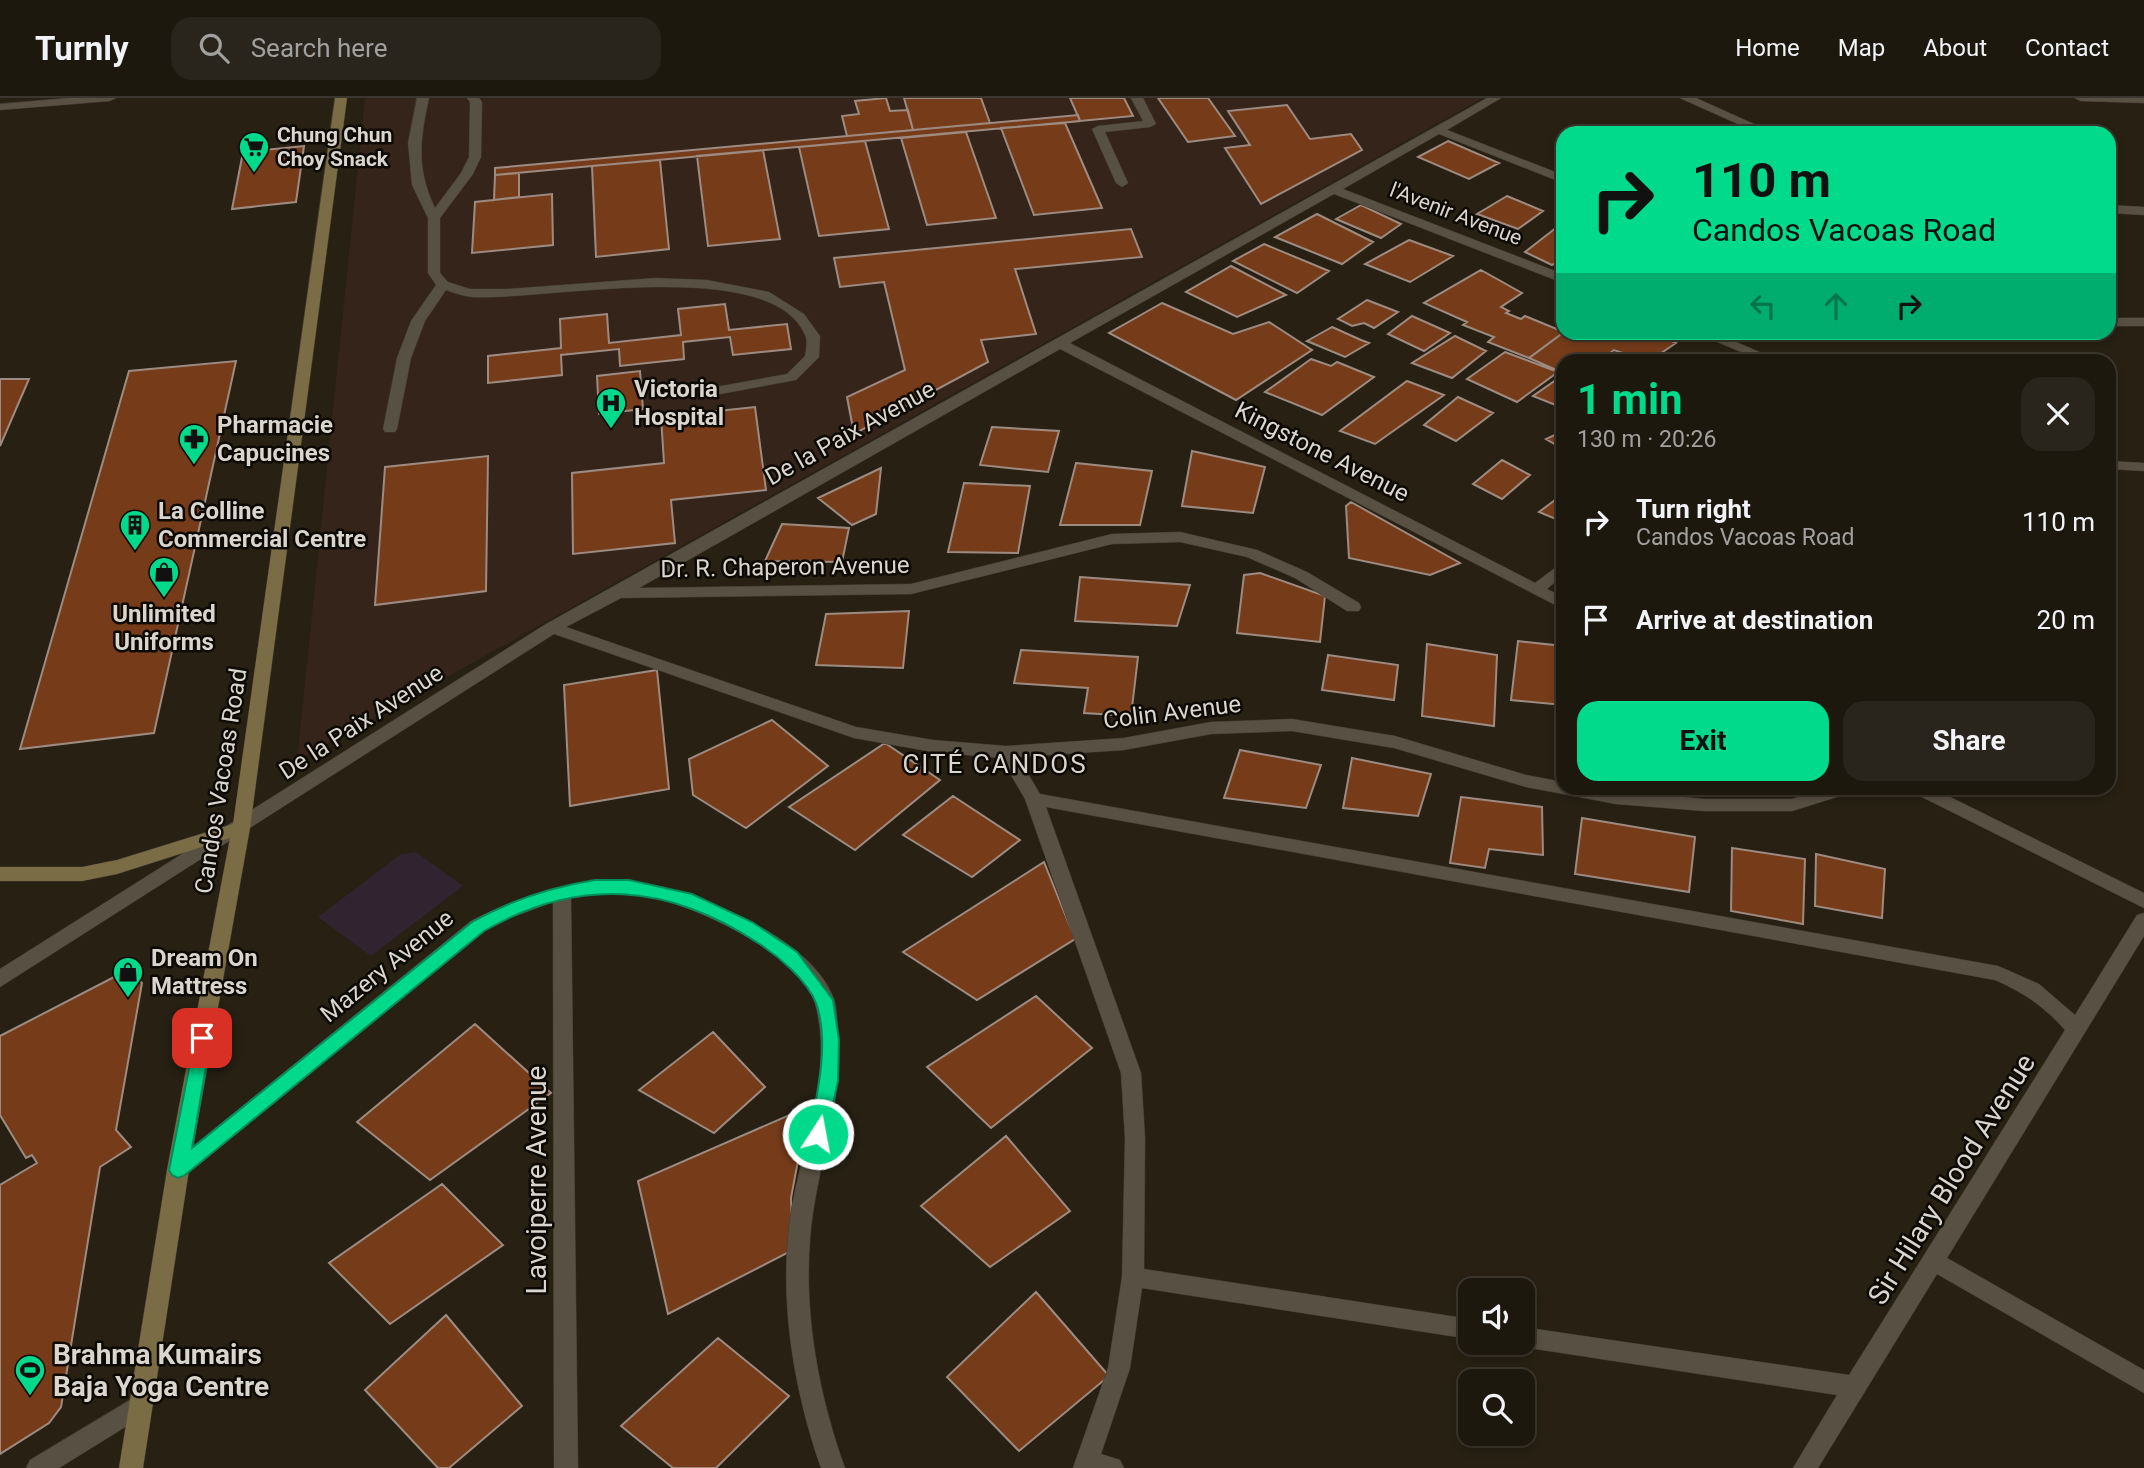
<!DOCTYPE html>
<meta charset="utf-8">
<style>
body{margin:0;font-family:Roboto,sans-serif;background:#2a251c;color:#f1f3f6;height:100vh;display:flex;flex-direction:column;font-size:26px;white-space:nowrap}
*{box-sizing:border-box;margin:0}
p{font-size:23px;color:#a0a09e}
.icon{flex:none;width:38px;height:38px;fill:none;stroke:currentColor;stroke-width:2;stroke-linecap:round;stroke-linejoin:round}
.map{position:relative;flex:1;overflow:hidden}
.panel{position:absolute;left:1556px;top:256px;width:560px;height:441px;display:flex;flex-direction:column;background:#1d180e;border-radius:21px;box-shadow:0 4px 10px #0003,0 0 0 2px #3b372e}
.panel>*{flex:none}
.banner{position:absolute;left:1556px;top:28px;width:560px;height:214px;border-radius:21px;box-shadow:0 4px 10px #0003,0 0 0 2px #3b372e;background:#01d98b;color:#111;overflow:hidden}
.tools{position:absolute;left:1458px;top:1180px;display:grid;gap:14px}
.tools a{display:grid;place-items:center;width:77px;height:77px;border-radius:14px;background:#1d180e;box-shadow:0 4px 10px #0003,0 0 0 2px #3b372e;font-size:35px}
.pin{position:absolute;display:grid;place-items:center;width:60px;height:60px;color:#fff;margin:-30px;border-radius:14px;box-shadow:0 4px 10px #0006}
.me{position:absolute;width:77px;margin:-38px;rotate:11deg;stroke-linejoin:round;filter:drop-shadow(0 0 5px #0008)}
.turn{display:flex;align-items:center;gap:24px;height:147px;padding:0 21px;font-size:32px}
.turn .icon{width:91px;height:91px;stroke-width:2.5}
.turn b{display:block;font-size:49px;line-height:60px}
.lanes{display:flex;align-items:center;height:66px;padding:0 21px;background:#0003;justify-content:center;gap:35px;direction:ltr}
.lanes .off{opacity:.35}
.round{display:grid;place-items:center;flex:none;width:74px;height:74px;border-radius:21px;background:#2a251c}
.overview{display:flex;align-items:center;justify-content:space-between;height:119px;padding:0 21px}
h1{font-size:42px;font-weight:700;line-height:52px;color:#01d98b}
.action{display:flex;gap:14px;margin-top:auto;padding:14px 21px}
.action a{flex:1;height:80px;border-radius:21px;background:#01d98b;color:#111;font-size:28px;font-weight:700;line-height:80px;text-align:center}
.action a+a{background:#2a251c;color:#f1f3f6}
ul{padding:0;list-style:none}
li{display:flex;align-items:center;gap:21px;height:98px;padding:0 21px}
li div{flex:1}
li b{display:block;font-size:26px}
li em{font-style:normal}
header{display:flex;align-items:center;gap:42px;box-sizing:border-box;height:98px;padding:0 35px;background:#1d180e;border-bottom:2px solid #3b372e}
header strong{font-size:33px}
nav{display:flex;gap:38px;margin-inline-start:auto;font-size:24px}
.search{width:490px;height:63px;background:#2a251c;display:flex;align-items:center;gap:18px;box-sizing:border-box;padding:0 24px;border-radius:21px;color:#a0a09e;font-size:26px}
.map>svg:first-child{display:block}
</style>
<header>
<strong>Turnly</strong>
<div class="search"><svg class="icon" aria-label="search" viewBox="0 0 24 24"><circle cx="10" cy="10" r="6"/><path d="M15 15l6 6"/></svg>Search here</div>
<nav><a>Home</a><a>Map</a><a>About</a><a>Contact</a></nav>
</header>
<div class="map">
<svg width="2144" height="1370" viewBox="0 0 2144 1370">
<rect width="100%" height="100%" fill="#272013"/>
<path fill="#312330" d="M416,754L463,788L371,858L318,819L401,756Z"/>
<path fill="#34241a" d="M365,0H1483L297,663Z"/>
<path fill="#763c1a" stroke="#9d8b82" stroke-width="2" d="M886,0L890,13L908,12L913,32L847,38L842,18L859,16L855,3Z
M904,0H981L990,25L913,32Z
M1070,0H1124L1133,18L1080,23Z
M1158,0H1208L1235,38L1188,44Z
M1287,7L1310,41L1351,36L1362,52L1261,106L1225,50L1250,47L1228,13Z
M1078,17L1080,23L495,77V70Z
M1065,25L1102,110L1034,117L1001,30Z
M966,34L996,120L927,127L901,40Z
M865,43L889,131L819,138L799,49Z
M1448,43L1499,65L1469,81L1418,59Z
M304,48L296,104L232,111L243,54Z
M763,52L780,141L708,148L697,58Z
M660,62L669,151L596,159L592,68Z
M519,75V99L494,102L495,77Z
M552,96L553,147L472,155L475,104Z
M1507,98L1543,113L1518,131L1477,116Z
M1361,107L1401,126L1381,140L1336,121Z
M1317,116L1373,144L1342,166L1275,139Z
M1557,129L1563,131V160L1552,167L1525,154Z
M1131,131L1142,159L1015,171L1036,236L981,242L988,264L854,336L847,299L905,272L884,184L840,189L834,160Z
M1409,142L1453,158L1410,184L1365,166Z
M1264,146L1329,173L1297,195L1233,163Z
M1231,168L1286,197L1237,219L1186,194Z
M1481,172L1522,195L1501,209L1509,213L1506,215L1521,221L1525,218L1564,234L1529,260L1488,244L1494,239L1463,227L1467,224L1424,205Z
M1367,202L1398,214L1374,230L1364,225L1352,228L1338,221Z
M1162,205L1233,236L1269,224L1312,252L1236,302L1109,235Z
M725,206L729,232L787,226L791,251L733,257L730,239L683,244L684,261L620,268L619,251L561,257L562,277L488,285V258L561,250L560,221L607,216L609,245L681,237L678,211Z
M1412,218L1450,235L1424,253L1388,236Z
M1332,229L1361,242L1369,245L1345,259L1307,243Z
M1564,234H1652L1676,245L1651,262H1643L1614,252L1601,262H1563V275L1529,260Z
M1455,238L1486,253L1452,280L1412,265Z
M1505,254L1558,274L1517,304L1467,281Z
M1311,261L1331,268L1337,264L1374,279L1322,317L1265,294Z
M236,263L154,635L20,651L129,273Z
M640,273L643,311L599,316L597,278Z
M0,281H29L0,348Z
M1556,282L1563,285V310L1533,298Z
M1407,283L1444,297L1375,346L1340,333Z
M1458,299L1493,315L1456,343L1424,327Z
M755,309L766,392L671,402L675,445L573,456L572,375L664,365L661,319Z
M992,329L1059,333L1048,374L980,367Z
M1563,333V351L1546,341Z
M1192,353L1265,369L1253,415L1182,408Z
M488,358L486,493L375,507L385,369Z
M1502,362L1530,377L1502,401L1473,386Z
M1076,365L1152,373L1140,427H1060Z
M881,370L876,416L852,427L818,400Z
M964,385L1030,388L1018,455L948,454Z
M1563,396V424L1539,414Z
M1351,404L1460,465L1430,477L1349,460L1346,408Z
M782,426L849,430L842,464L765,463Z
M1260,475L1325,498L1320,544L1237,535L1244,477Z
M1080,479L1190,487L1177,528L1075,523Z
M909,513L903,570L816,567L826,516Z
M1518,543L1563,548V607L1511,602Z
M1427,546L1497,557L1494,628L1422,618Z
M1021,552L1138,559L1131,618L1084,615L1088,590L1014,585Z
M1328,557L1398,567L1394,602L1322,592Z
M657,572L669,691L570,708L564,587Z
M772,622L828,668L746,730L693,697L689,661Z
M885,645L940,682L855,752L789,709Z
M1240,652L1321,667L1306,710L1224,700Z
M1352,660L1431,676L1418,718L1343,710Z
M953,698L1020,742L972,779L903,737Z
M1461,699L1542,709L1543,757L1489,751L1485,770L1450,765Z
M1582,720L1695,739L1689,794L1575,776Z
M1732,750L1805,761L1803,826L1731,813Z
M1816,756L1885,771L1882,820L1815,808Z
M1044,764L1075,841L977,902L903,854Z
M125,876L134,877L142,885L116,1032L131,1049L100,1069L61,1309L49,1325L0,1356V1087L37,1065L32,1057L26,1060L0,1017V938L116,878Z
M1036,898L1092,950L991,1030L927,969Z
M475,926L551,995L430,1082L357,1024Z
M713,934L765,989L714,1035L639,992Z
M808,1009L791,1100L793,1152L668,1216L638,1083Z
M1006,1038L1070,1113L990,1169L921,1108Z
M442,1086L503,1147L390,1226L329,1165Z
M1036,1194L1109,1278L1019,1353L947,1279Z
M446,1217L522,1308L449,1370H438L365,1292Z
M718,1240L789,1298L716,1370H673L621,1328Z"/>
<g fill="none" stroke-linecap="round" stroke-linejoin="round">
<g stroke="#403a32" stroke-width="1">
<path id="service" d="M417,0H429C420,42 416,70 435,110L461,75L469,59L470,4L467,0H479L482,4L481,59L473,76L440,120V175L448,184L470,191H507L656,180L707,182L769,194L804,216L820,238L819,259L796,282L715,297L710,296V290L787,276L805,258C806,252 808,242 805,237C771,156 543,203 472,199C463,198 454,195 446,192L425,223L411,260L397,331L395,334H385L383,331L397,260L411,223L436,187L428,175V120L412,87L408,45Z
M1131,0H1143L1156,26L1150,29L1105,34L1128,85L1122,89L1116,85L1092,31L1098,28L1143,23Z"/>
</g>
<g stroke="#403a32" stroke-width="1">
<path id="minor" d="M69,0H116L110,3L0,12V6Z
M1487,0H1501L1447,32L1563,77V85L1439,36L1343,91L1563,176V185L1334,96L1070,245L1535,485L1563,464V477L1547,491L1563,499V511L1060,251L639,490L911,486L1112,436L1180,434L1257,452L1307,474L1359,505L1361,509L1359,513H1347L1295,480L1247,459L1180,444L1112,446L911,496L621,500L566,529L856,629L933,642L1006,648L1124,640L1211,624L1292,621L1395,638L1526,677L1563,684V690H1594L1704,701H1792L1828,690H1855L1853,694L1792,713H1704L1616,706L1526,689L1394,650L1292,633L1211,636L1124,652L1018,659L1040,696L1998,868L2039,886L2075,917L2137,817L2144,815V838L1947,1160L2144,1272V1295L1937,1176L1818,1370H1793L1837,1297L1522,1249L1513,1244H1522V1229L1849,1277L2065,932C2045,909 2023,894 1995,882L1046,709L1141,975L1145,1040L1144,1171L1470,1221V1241L1142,1190L1130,1270L1101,1356L1120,1362L1124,1370H1073L1108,1270L1122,1179L1125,1040L1121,975L1025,701L1001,660L933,654L854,640L554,536L0,889V871L546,526Z
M1680,0H1696L1774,35H1758Z
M2075,0H2144V5L2081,3Z
M2109,107L2144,109V117L2109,115Z
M2109,220H2144V228H2109Z
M1694,234H1713L1778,262H1760Z
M2109,363L2144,365V373L2109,371Z
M1909,690H1932L2144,795V810L1912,694Z
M615,782C667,785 710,802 755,826C785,842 821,867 834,901C837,911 837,923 838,933C845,1004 815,1071 810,1142C804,1218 819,1298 845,1370H821C793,1290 778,1199 791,1114C802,1047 834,973 815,905C802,857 691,805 645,798C621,794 595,796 571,800L578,1370H554L553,804L510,820L485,833L185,1078L178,1081L171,1078L167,1072L171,1066L471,823C518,799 563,785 615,782Z
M140,1296L148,1299L152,1307L148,1315L59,1370H26L30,1362Z"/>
</g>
<g stroke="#403a32" stroke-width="1">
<path id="secondary" d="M335,0H347L250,730L189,1072L143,1370H119L167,1072L230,740L117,776L82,783H0V769H82L117,762L233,726Z"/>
</g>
<use href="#service" fill="#585042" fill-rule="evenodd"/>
<use href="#minor" fill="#585042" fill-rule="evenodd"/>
<use href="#secondary" fill="#7a6c45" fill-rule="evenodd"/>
</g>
<path fill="#01d98b" stroke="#018d5a" stroke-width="2" d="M595,782H629L692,796L752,824L797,854L833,902L839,942L838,983L825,1042L818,1044L811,1042L809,1036C817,998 830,944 816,905C807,882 778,858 758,845C667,785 578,779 484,833L185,1077L178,1080L172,1077L169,1072L196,935L202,933L209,935L211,940L192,1050L472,824C511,802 551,789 595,782Z"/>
<defs>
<g id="supermarket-pin" transform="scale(1.575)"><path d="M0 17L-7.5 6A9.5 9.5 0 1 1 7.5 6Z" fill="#01d98b" stroke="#0d0a05"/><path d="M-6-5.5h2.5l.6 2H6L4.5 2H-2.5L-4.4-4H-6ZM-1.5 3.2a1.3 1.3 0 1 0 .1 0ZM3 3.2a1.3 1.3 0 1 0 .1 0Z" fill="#111"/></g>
<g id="hospital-pin" transform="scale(1.575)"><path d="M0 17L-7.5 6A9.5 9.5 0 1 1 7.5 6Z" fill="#01d98b" stroke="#0d0a05"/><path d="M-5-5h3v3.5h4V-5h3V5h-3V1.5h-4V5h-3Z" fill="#111"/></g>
<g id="pharmacy-pin" transform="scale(1.575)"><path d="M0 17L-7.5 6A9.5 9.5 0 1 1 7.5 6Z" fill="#01d98b" stroke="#0d0a05"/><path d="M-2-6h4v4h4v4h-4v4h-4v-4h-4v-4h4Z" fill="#111"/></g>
<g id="building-pin" transform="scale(1.575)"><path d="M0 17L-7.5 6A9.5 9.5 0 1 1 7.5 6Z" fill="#01d98b" stroke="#0d0a05"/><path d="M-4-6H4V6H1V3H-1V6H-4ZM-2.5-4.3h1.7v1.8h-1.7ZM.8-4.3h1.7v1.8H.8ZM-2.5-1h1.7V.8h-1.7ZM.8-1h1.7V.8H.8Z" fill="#111"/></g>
<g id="shop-pin" transform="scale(1.575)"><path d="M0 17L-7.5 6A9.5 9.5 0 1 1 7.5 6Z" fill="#01d98b" stroke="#0d0a05"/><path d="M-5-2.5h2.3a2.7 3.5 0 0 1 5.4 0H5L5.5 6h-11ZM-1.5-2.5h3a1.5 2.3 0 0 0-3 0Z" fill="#111"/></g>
<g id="stadium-pin" transform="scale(1.575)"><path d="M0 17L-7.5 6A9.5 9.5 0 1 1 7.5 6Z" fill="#01d98b" stroke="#0d0a05"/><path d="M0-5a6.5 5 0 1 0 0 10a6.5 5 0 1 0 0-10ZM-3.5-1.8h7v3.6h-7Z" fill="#111"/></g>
</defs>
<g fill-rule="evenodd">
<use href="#supermarket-pin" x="254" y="49"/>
<use href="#hospital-pin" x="611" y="305"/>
<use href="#pharmacy-pin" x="194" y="341"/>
<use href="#building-pin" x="135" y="427"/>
<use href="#shop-pin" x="164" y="474"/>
<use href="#shop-pin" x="128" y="874"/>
<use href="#stadium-pin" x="30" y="1272"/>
</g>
<g text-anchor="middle" stroke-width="5" stroke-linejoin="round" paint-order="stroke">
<g font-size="21" font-weight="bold" fill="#dad5cd" stroke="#0d0a05" text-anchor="start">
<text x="277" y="44">Chung Chun<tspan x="277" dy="24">Choy Snack</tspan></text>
</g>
<g font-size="21" fill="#dad5cd" stroke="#0d0a05">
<text transform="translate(1456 116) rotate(21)" y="7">l'Avenir Avenue</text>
</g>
<g font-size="24" font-weight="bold" fill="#dad5cd" stroke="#0d0a05" text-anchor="start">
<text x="634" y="299">Victoria<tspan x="634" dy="28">Hospital</tspan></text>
<text x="217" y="335">Pharmacie<tspan x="217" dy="28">Capucines</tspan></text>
<text x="158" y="421">La Colline<tspan x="158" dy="28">Commercial Centre</tspan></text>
<text x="164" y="524" text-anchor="middle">Unlimited<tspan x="164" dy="28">Uniforms</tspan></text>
<text x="151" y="868">Dream On<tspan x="151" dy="28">Mattress</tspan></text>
</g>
<g font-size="24" fill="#dad5cd" stroke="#0d0a05">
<text transform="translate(850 335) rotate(-29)" y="8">De la Paix Avenue</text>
<text transform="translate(1322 354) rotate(27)" y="8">Kingstone Avenue</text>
<text transform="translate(785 469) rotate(-1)" y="8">Dr. R. Chaperon Avenue</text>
<text transform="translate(1172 614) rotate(-7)" y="8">Colin Avenue</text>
<text transform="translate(361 624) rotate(-33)" y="8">De la Paix Avenue</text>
<text transform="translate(221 683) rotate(-81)" y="8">Candos Vacoas Road</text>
<text transform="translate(387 868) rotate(-39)" y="8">Mazery Avenue</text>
</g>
<g font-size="26" letter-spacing="2" fill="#dad5cd" stroke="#0d0a05">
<text x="995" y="675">CITÉ CANDOS</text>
</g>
<g font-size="28" fill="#dad5cd" stroke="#0d0a05">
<text transform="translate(1951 1081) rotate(-58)" y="10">Sir Hilary Blood Avenue</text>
<text transform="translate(536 1082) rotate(-90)" y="10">Lavoiperre Avenue</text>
</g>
<g font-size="28" font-weight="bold" fill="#dad5cd" stroke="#0d0a05" text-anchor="start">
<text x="53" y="1266">Brahma Kumairs<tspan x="53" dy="32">Baja Yoga Centre</tspan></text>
</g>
</g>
</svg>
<div class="tools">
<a><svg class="icon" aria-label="sound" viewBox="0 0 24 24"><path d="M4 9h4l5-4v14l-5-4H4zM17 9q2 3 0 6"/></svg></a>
<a><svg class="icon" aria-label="search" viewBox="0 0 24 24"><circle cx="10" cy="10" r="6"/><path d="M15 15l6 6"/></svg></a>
</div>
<div class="pin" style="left:202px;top:940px;background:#d93025"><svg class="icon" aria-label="arrive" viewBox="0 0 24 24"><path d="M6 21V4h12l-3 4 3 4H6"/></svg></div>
<svg class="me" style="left:818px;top:1036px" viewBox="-20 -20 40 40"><circle r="17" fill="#01d98b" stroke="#fff" stroke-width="3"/><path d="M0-11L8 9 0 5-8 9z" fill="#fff"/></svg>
<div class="banner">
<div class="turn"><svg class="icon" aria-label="right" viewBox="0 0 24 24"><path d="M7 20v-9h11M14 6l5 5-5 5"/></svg><div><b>110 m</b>Candos Vacoas Road</div></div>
<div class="lanes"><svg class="icon off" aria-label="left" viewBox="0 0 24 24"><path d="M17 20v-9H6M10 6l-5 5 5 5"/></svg><svg class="icon off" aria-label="ahead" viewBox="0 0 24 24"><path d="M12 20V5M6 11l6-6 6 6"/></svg><svg class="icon" aria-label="right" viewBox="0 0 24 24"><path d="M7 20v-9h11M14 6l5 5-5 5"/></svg></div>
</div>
<section class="panel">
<div class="overview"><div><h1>1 min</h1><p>130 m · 20:26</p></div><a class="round"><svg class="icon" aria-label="close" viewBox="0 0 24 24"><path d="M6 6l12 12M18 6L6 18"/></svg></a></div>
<ul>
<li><svg class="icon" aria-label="right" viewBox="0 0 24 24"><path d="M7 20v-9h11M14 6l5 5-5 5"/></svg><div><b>Turn right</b><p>Candos Vacoas Road</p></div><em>110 m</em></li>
<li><svg class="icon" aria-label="arrive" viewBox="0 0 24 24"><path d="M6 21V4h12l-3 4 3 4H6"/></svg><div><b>Arrive at destination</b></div><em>20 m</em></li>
</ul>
<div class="action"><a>Exit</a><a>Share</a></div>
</section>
</div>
